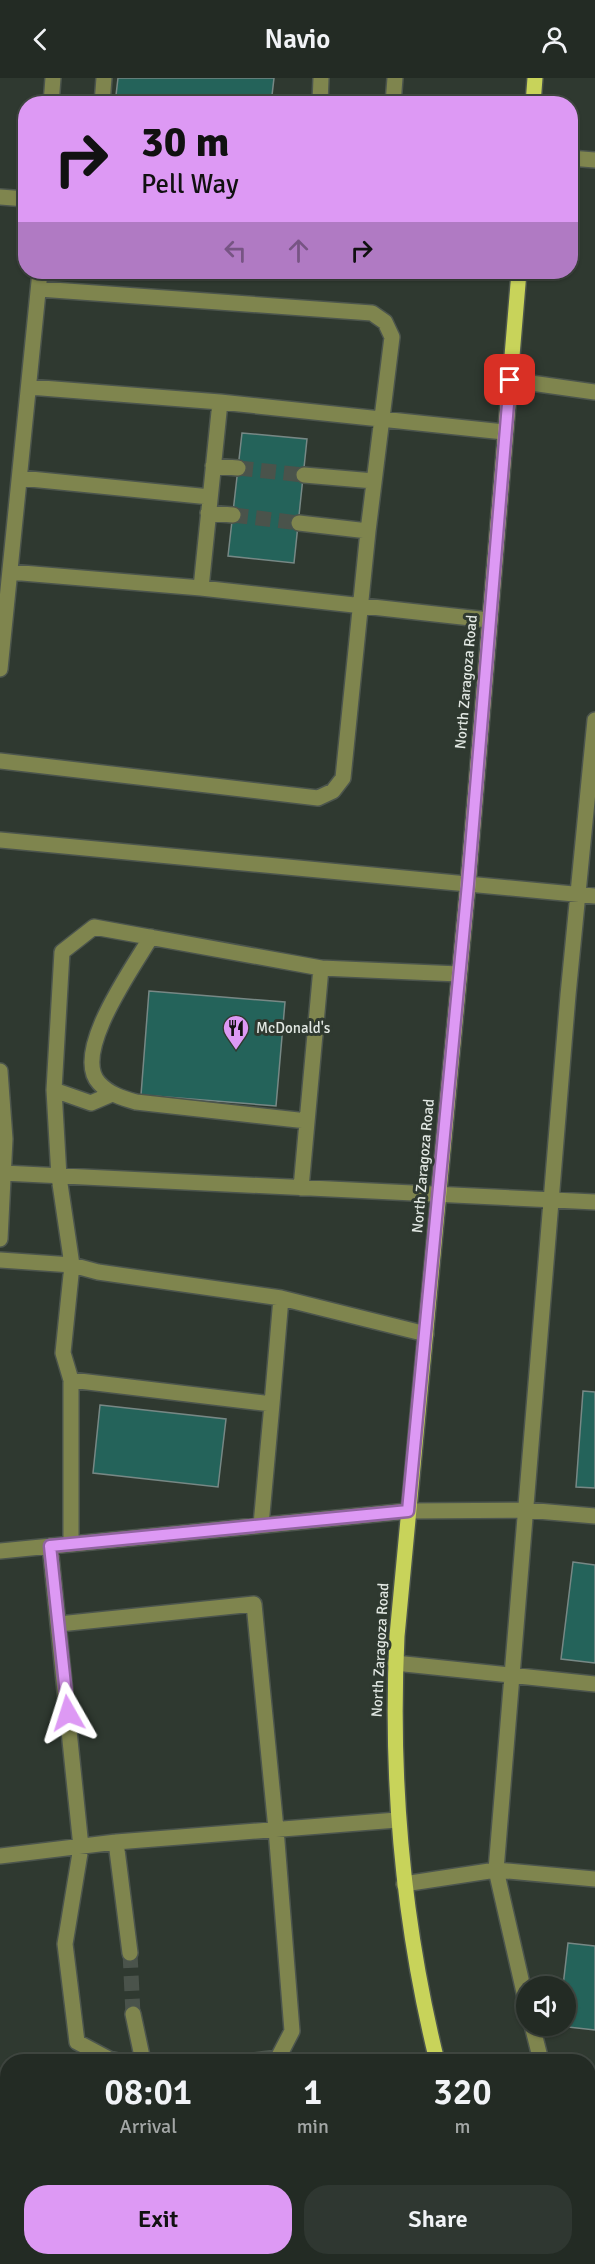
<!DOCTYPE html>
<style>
body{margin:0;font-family:Signika,sans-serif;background:#2f3731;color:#f1f3f6;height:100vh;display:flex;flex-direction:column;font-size:22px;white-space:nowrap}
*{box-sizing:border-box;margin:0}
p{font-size:20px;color:#a3a7a6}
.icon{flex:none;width:33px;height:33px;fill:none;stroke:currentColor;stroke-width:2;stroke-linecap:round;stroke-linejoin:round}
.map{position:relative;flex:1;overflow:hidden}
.drawer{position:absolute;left:0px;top:1976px;width:596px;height:212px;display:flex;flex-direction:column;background:#232b24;border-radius:24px 24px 0 0;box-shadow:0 2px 4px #0004,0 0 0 2px #404741}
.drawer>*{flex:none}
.guide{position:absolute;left:18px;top:18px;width:560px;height:183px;border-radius:24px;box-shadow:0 2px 4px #0004,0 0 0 2px #404741;background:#dd99f4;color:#111;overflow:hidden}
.tools{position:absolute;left:516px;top:1898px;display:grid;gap:12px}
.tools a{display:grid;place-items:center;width:60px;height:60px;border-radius:50%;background:#232b24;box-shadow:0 2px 4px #0004,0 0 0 2px #404741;font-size:30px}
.pin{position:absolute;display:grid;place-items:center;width:51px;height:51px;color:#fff;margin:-26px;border-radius:12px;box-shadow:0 3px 9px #0006}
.me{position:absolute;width:66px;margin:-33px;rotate:354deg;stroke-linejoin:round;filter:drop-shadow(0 0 4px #0008)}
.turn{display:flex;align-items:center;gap:21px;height:126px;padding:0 24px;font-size:27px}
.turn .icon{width:78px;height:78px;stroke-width:2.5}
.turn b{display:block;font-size:42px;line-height:51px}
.lanes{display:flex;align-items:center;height:57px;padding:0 24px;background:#0003;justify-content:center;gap:30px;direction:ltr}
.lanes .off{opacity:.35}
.eta{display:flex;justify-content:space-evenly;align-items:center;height:102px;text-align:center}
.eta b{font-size:36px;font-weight:600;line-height:42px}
.primary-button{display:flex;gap:12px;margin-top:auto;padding:12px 24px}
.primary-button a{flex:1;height:69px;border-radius:24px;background:#dd99f4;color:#111;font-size:24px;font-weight:600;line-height:69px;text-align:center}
.primary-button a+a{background:#2f3731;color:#f1f3f6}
header{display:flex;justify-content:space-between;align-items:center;height:78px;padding:0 24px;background:#232b24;font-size:27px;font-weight:600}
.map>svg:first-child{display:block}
</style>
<header><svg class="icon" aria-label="back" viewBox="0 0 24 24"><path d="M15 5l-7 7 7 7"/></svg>Navio<svg class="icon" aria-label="person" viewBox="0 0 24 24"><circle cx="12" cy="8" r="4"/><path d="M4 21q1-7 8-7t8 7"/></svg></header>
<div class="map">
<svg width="595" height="2186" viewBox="0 0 595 2186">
<rect width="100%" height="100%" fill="#2f3930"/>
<path fill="#24635a" stroke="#778885" stroke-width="1.5" d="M118,0H274L271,26H115Z
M242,355L307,361L294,485L228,478Z
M149,913L285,924L276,1028L141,1017Z
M583,1313L595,1314V1410L576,1409Z
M100,1327L226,1341L218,1409L93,1395Z
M573,1484L595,1487V1585L561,1581Z
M568,1865L595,1868V1952L559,1948L566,1947V1908H563Z
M180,2180H279L281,2186H182Z"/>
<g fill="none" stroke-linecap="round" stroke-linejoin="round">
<path stroke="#4a534b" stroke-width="15" stroke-dasharray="15 8" stroke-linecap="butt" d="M238,390L304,397
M233,437L299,445
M130,1875L133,1936"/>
<g stroke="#4c554d" stroke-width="18">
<path id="minor" d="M51,26L53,0
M102,26L104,0
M320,26L321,0
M393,26L395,0
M570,80L595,82
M0,119L26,121
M510,302L595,314
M29,309L220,324L504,354
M213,388L238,390
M304,397L374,403
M20,400L210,419
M208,435L233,437
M299,445L368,453
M10,494L201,510L489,542
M201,510L220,324
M0,591L40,194
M0,683L318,720L333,713L343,700L368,453L392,259L385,244L372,235L39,211
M0,762L595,818
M151,859C134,888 71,975 99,1005C109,1016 122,1020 136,1024L307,1043
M0,993L5,1061L0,1161
M54,1012L91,1025L112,1016
M3,1095L595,1124
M301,1110L321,890L459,896
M0,1182L72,1187L98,1194L281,1220L426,1256
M71,1302L272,1326L281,1220
M261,1447L272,1326
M71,1466V1302L63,1275L72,1187L59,1099L54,1012L62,874L94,849L321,890
M50,1468L81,1769L65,1866L77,1964L109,1981L118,1983
M0,1473L408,1433L526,1432L595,1438
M59,1546L254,1526L276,1751L292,1953L278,1980L255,1983
M395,1585L595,1606
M116,1764L130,1875
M0,1778L116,1764L397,1742
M404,1806L496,1792L595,1801
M526,1923L496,1792L568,917L595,642
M133,1936L143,1983
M532,1947L541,1983
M588,2058H595
M0,2109L8,2107
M137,2180L139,2186
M337,2180L339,2186
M585,2180L586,2186"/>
</g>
<g stroke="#4c554d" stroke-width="18">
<path id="major" d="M533,26L535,0
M437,1983C402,1841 390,1703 397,1558L468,806L519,194
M482,2180L484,2186"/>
</g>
<use href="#minor" stroke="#7f854e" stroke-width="15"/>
<use href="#major" stroke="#c8d35a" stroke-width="15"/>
</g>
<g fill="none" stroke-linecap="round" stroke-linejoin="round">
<g stroke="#90639f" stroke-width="15">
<path id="route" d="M68,1635L50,1468L408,1433L468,806L510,302"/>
</g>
<use href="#route" stroke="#dd99f4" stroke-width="10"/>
</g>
<defs>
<g id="restaurant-pin" transform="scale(1.35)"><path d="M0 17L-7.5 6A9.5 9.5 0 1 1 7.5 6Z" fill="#dd99f4" stroke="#2f3930"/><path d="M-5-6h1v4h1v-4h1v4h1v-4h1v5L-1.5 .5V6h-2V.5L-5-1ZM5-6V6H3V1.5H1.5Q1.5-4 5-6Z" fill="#111"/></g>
</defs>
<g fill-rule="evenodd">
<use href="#restaurant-pin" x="236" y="950"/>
</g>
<g text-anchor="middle" stroke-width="6" stroke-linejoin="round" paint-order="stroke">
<g font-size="15" fill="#e2e8e3" stroke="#2f3930">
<text transform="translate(466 604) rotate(-85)" y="5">North Zaragoza Road</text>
<text transform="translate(423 1088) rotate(-85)" y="5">North Zaragoza Road</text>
<text transform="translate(380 1572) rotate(-87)" y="5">North Zaragoza Road</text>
</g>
<g font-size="15" fill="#e2e8e3" stroke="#2f3930" text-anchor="start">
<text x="256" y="955">McDonald's</text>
</g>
</g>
</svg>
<div class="tools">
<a><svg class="icon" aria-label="sound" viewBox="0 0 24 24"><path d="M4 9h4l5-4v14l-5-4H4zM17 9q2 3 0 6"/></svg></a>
</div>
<div class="pin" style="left:510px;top:302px;background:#d93025"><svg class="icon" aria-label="arrive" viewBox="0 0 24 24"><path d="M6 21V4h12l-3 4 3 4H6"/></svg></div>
<svg class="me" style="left:68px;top:1635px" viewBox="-20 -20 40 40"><path d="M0-17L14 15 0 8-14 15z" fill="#dd99f4" stroke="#fff" stroke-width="4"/></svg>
<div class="guide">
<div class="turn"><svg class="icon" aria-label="right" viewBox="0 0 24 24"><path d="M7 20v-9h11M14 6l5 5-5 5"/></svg><div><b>30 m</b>Pell Way</div></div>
<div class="lanes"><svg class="icon off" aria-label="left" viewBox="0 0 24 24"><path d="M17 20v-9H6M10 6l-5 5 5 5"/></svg><svg class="icon off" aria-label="ahead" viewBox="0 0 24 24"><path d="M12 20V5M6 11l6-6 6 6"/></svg><svg class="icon" aria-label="right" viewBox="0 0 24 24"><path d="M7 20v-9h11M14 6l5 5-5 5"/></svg></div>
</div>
<section class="drawer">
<div class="eta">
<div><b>08:01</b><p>Arrival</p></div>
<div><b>1</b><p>min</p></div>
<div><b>320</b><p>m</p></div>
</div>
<div class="primary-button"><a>Exit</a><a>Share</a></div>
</section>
</div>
